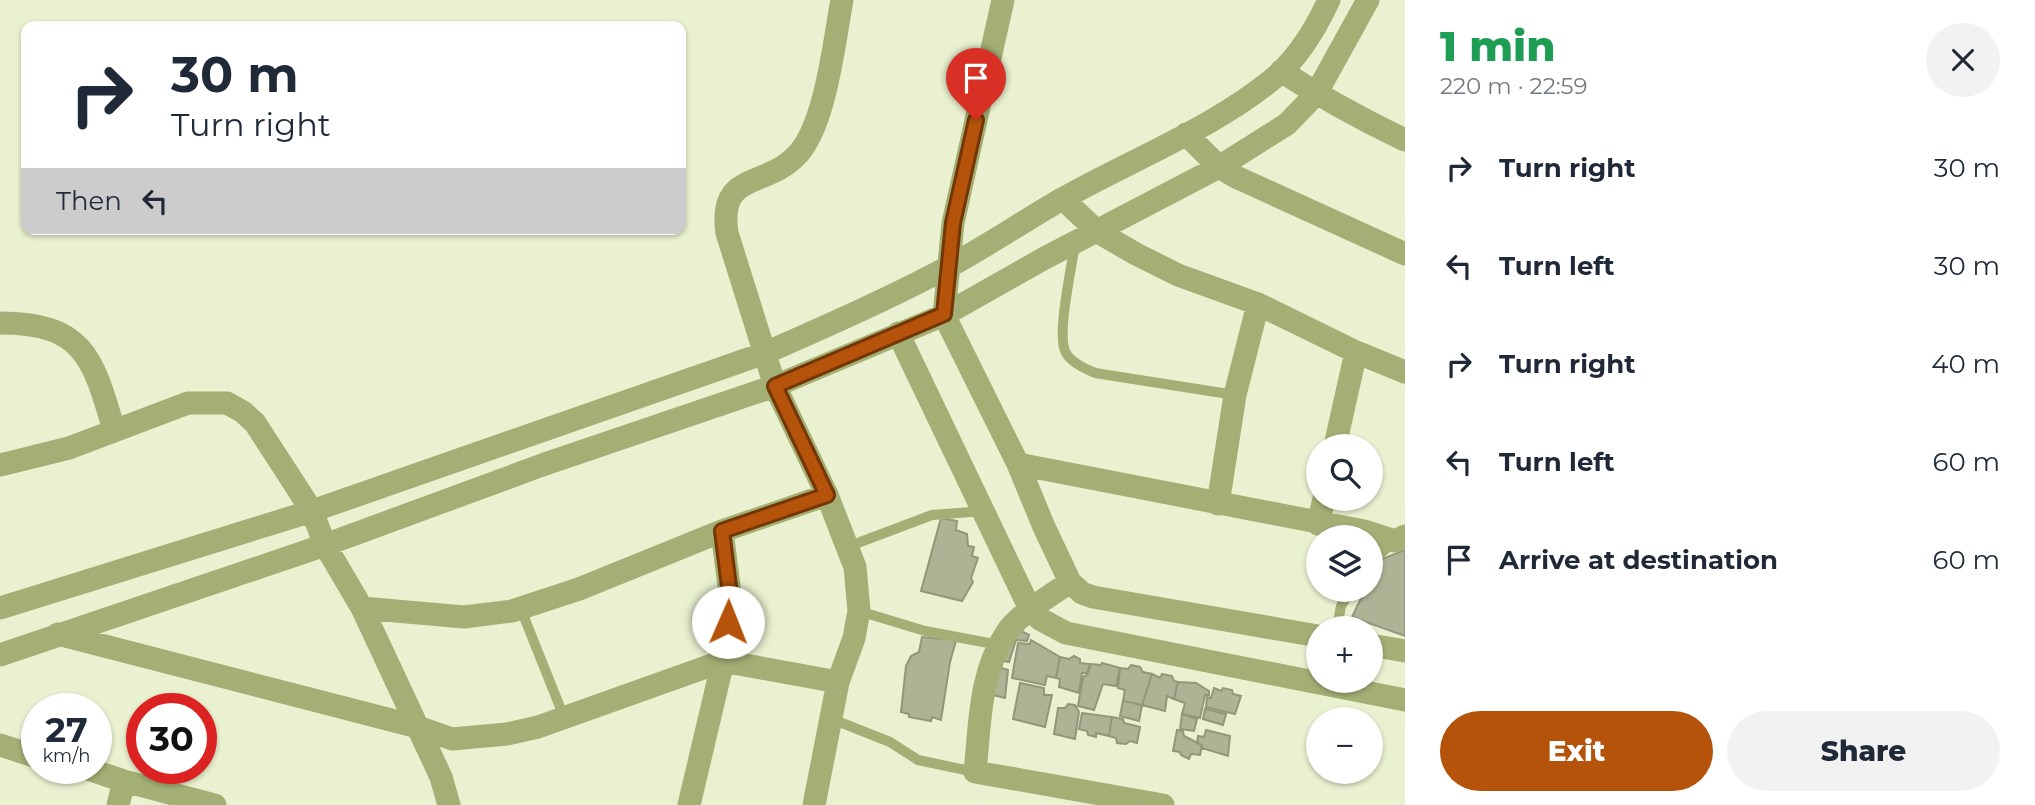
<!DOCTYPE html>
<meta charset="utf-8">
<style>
body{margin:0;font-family:Montserrat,sans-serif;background:#f2f2f3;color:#1f2937;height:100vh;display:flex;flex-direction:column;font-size:26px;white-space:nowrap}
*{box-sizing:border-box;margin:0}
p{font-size:23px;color:#747a83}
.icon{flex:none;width:38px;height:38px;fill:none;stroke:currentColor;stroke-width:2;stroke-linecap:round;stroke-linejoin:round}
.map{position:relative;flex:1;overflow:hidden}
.drawer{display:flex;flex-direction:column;background:#fff;width:630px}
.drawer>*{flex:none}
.hud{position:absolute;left:21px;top:21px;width:665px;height:214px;border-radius:14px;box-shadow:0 2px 5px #0004;background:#fff;color:#1f2937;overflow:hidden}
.buttons{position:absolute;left:1306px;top:434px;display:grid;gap:14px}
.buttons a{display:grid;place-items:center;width:77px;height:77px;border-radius:50%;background:#fff;box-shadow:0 2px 5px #0004;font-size:35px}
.speed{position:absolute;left:21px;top:693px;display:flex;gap:14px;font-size:35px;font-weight:700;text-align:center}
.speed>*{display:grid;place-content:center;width:91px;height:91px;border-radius:50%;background:#fff;box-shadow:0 2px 5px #0004;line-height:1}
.speed small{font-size:18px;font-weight:400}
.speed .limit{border:10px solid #d22;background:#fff;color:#111}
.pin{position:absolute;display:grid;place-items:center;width:60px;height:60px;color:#fff;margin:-72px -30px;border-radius:50% 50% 50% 0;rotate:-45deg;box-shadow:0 0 7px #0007}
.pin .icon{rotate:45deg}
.me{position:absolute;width:77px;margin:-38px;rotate:1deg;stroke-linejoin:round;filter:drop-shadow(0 0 5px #0008)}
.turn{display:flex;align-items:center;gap:24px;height:147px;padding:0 35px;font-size:32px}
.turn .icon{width:91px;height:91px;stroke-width:2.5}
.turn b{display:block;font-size:49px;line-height:60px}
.then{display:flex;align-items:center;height:66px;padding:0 35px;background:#0003;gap:14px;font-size:26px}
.round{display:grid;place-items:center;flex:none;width:74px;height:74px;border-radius:37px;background:#f2f2f3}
.headline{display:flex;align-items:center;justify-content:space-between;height:119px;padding:0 35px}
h1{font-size:42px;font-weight:800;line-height:52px;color:#1e9e55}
.primary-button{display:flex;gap:14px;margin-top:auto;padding:14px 35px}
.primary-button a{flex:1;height:80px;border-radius:42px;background:#b45309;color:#fff;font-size:28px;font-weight:800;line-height:80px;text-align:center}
.primary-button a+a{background:#f2f2f3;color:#1f2937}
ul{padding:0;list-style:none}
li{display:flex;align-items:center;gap:21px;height:98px;padding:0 35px}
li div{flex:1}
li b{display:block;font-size:26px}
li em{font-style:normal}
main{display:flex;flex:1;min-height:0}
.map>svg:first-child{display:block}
</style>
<main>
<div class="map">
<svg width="1405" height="805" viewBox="0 0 1405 805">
<rect width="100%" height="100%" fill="#e9f1d0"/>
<path fill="#adb495" stroke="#919779" stroke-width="2" d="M941,518L957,521L956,530L967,534L968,546L974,547L972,556L978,558L971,578L973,582L962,601L921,591Z
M1405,550V636L1352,617L1365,590H1370V577L1377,561Z
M1014,627L1029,635L1027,641L1016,640L1009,662L993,659Z
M941,636L956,641L950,662L941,720L932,717L931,721L909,717V714L901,712L906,666L911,656L919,652L922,637L941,639Z
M1031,640L1060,657L1056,678L1047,676L1045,685L1012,678L1018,643L1030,644Z
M1074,656L1080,659V663L1090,664L1087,673H1082L1079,693L1059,687L1060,679L1056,678L1060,657L1069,659Z
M1102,663L1120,668L1116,686L1103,684L1094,710L1078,706L1083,677L1087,675L1091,664L1101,665Z
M1131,665L1140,667L1143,672L1152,674L1142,705L1123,701L1125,690L1118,688L1120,668L1128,669Z
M995,666L1008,670L1005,698L993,695Z
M1152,674L1160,678L1162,674L1172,676L1174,681L1178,682L1174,699L1167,696L1165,711L1142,705Z
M1178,682L1196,683L1209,691V695H1205L1200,718L1182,714L1185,703L1174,699Z
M1020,683L1044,688V695H1052L1045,727L1013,719Z
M1214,688L1221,691L1223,688L1232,690L1233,694L1241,696L1235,714L1206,707L1207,697L1211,698Z
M1123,701L1142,705L1139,721L1120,716Z
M1068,704L1075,705L1079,712L1075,739L1054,734L1058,708H1065Z
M1205,709L1226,714L1223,725L1203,719Z
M1082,713L1112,717L1109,736L1096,733V737L1088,735L1087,731L1079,729Z
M1182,714L1197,719L1194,731L1180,729Z
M1112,717L1123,719L1124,723L1140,727L1137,743L1130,741L1126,744L1117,743L1116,738L1109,736Z
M1177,730L1183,731L1184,736L1202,745L1200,755L1191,754L1189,759L1181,755L1180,752L1173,751Z
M1206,730L1230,736L1228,756L1202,748V745L1197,743L1198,736L1204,737Z"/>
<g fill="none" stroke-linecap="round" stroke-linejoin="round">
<path stroke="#a3af74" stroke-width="10" d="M1075,243C1072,267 1057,331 1065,351C1070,362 1084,368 1095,373L1235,395
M847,547L932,515L984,511
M1370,563L1395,541
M520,607L564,717
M859,611L925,631L999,645
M1337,628L1341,606L1351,590
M832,719L890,742L918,760L975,772"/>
<path stroke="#a3af74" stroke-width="23" d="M1003,0L953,223L944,315L1018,464
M1281,71C1321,97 1361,119 1405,140
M1186,134L1219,167L1236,177L1405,254
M1063,199L1098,232L1136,254L1178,275L1258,304L1356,352L1405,372
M0,323C84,323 93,358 114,430
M898,333L1030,609C1023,616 1012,623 1007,632C979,673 980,725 975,772L1163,805
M1335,446L1356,352
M0,465L69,448L188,403H227L243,412L255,423L312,511L325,545L362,608L441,777L449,805
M1218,504L1235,395L1258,304
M1318,524L1324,499
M1405,536L1395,541L1364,531L1018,464L1044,527L1070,582L1030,609L1040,619L1066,633L1405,700
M1070,582L1082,593L1093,597L1318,636
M0,608L312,511L765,353C825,327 891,298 948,267C987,246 1024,221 1062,199C1131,160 1214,128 1274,78C1298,58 1316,28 1329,0
M362,608L464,617L512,611L579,589L722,531L827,495
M58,634L418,727L452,739L507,734L538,727L723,661L838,682
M1370,645L1405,651
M0,655L325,545L545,464L775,386L944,315L1043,259L1219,167L1287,124L1316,94L1368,0
M0,745L37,757
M85,768L124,781L215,805
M118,805L124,781
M689,805L723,661L728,622L730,594L722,531
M814,805L838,682L854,638L859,611L855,567L827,495L775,386L727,233C718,170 765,190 798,154C826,123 834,42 842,0"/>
</g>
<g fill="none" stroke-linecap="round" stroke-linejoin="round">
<g stroke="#753606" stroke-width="18">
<path id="route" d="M728,622L730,594L722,531L827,495L775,386L944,314L953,223L976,120"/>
</g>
<use href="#route" stroke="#b45309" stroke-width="12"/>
</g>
</svg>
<div class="buttons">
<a><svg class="icon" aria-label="search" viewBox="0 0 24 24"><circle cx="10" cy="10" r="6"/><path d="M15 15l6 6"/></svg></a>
<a><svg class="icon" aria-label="layers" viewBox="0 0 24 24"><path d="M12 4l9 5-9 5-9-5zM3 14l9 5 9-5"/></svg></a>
<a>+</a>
<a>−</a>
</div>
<div class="speed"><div>27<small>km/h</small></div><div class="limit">30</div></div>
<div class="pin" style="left:976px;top:120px;background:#d93025"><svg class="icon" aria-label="arrive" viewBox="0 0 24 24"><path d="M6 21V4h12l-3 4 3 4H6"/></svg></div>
<svg class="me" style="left:728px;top:622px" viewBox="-20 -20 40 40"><circle r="19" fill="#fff"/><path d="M0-13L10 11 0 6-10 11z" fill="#b45309"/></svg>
<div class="hud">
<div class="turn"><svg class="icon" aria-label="right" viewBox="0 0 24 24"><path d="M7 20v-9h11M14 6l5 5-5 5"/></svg><div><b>30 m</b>Turn right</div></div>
<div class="then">Then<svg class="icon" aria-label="left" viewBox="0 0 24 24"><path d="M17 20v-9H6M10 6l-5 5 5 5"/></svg></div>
</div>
</div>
<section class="drawer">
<div class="headline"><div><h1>1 min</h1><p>220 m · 22:59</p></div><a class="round"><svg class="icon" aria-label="close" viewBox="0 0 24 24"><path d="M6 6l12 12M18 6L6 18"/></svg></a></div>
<ul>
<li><svg class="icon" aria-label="right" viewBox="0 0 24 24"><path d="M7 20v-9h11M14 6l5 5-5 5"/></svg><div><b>Turn right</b></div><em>30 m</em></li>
<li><svg class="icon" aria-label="left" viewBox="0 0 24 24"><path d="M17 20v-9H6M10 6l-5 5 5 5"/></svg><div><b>Turn left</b></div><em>30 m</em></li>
<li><svg class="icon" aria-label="right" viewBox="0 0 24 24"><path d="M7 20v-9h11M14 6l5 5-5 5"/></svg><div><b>Turn right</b></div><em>40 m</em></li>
<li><svg class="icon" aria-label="left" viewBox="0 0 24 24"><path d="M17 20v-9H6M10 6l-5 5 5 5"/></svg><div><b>Turn left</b></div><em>60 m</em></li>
<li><svg class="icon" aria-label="arrive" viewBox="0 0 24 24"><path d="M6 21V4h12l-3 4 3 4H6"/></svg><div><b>Arrive at destination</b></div><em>60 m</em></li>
</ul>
<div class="primary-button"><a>Exit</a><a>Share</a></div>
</section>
</main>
